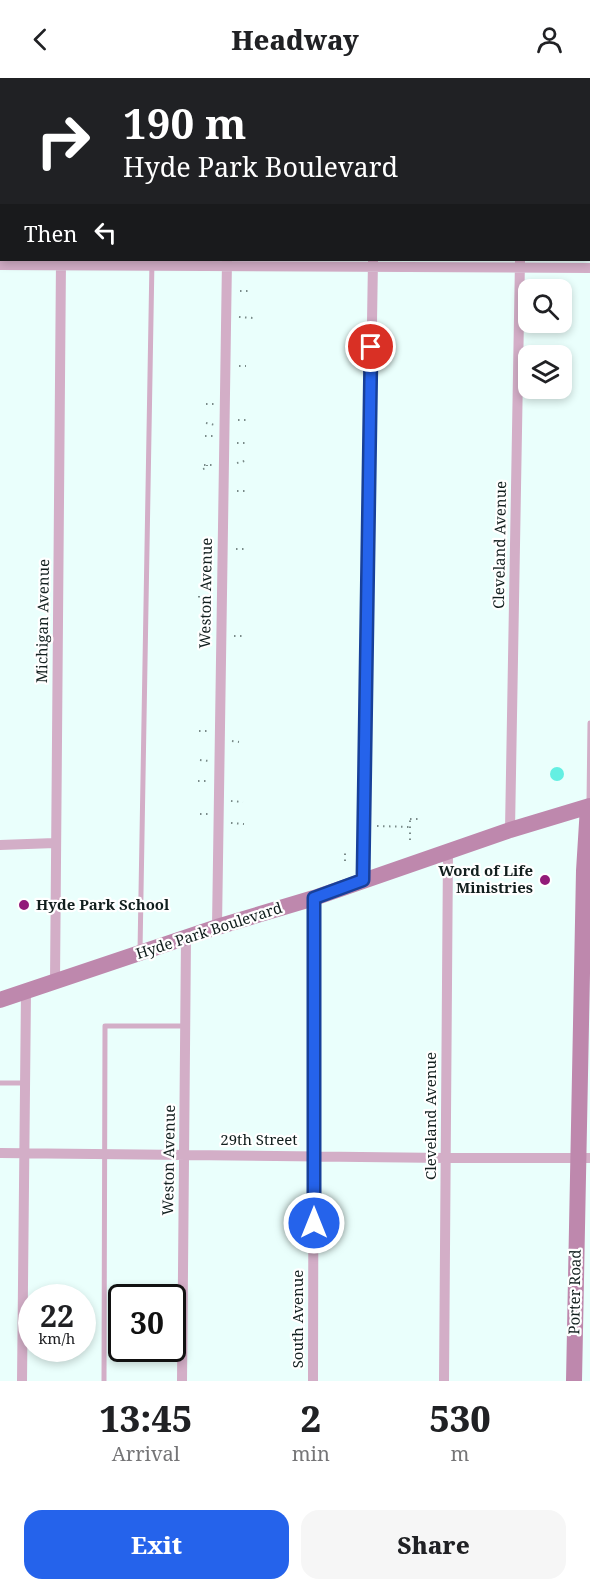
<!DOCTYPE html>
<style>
body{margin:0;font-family:"Noto Serif",serif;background:#f6f6f6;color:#202124;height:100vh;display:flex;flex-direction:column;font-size:22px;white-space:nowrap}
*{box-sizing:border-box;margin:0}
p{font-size:20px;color:#757577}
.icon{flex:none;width:33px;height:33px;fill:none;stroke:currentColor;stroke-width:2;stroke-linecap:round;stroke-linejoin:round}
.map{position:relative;height:1303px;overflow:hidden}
.sheet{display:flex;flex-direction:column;background:#fff;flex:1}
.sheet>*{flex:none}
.banner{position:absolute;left:0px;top:0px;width:591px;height:183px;box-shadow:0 3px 9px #0003;background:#202124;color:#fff;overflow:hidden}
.fabs{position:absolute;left:518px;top:201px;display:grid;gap:12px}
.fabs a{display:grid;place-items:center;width:54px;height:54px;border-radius:12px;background:#fff;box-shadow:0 3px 9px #0003;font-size:30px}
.speed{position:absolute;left:18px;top:1206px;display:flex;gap:12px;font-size:30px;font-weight:700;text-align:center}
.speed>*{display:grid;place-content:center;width:78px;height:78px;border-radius:50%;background:#fff;box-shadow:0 3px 9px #0003;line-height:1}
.speed small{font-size:15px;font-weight:400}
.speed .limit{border:3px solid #111;border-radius:9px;background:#fff;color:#111}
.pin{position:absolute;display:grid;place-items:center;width:51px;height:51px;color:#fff;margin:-26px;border:3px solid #fff;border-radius:50%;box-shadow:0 2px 6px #0007}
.me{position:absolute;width:66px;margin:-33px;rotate:0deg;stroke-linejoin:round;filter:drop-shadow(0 0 4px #0008)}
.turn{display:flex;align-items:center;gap:21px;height:126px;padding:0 24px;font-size:27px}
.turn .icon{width:78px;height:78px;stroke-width:2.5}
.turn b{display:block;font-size:42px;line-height:51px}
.then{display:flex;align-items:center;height:57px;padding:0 24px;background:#0003;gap:12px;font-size:22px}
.eta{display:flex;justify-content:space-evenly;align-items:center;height:102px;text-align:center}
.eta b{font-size:36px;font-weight:800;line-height:42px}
.action{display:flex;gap:12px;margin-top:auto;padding:12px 24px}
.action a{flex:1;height:69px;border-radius:18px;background:#2563eb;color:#fff;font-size:24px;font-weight:800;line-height:69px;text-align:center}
.action a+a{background:#f6f6f6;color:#202124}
header{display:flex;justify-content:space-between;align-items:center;height:78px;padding:0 24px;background:#fff;font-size:27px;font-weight:800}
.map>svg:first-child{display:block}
</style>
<header><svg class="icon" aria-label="back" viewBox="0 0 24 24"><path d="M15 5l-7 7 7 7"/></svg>Headway<svg class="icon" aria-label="person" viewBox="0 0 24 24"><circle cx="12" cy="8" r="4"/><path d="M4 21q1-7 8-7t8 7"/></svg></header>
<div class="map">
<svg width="590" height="1303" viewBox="0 0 590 1303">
<rect width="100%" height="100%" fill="#eafffc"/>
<path fill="#64efe2" d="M550 696a7 7 0 1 1 14 0a7 7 0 1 1-14 0Z"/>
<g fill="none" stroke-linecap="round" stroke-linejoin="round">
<path stroke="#798a88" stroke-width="2" stroke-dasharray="1.5 4.5" stroke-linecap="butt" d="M240,213H249
M239,239L253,240
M239,288H246
M206,326H215
M238,342H248
M206,345L215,347
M205,358H215
M237,365H246
M237,385L248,382
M204,387H214
M203,391L207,390V387
M237,413H246
M205,463V467H213
M236,471H245
M199,518V521H212
M234,558H243
M199,653H209
M232,663L239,664
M200,682L209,683
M198,703H208
M231,723L243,724
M200,736H208
M410,741H421
M231,745L244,746
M377,748L410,749
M410,762V738
M345,783V773"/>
<path stroke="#d3aec7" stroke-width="5" d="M155,2V0
M589,725L590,645
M140,873L152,182
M0,1005H24
M104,1303L105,948H185"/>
<path stroke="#d3aec7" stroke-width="10" d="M63,2V0
M230,2V0
M376,2V0
M523,2V0
M0,187L590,190
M510,752L520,182
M0,767L55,765
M363,802L373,182
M217,849L227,182
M55,904L61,182
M0,1075L446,1080H590
M22,1303L26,914
M182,1303L186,860
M313,1303L314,820
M444,1303L448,773"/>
<path stroke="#be88ad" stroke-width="16" d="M0,922L217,849L314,820L510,752L590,728
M574,1303L584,793L588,729"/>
</g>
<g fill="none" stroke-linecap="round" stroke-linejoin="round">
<g stroke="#184099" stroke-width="15">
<path id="route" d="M314,1145V820L363,802L371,269"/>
</g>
<use href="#route" stroke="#2563eb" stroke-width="10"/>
</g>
<g fill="#921b79" stroke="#fff" stroke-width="2">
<circle cx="545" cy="802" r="6"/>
<circle cx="24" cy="827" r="6"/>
</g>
<g text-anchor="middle" stroke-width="4.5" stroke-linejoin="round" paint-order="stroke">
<g font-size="15" fill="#121f1e" stroke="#fff">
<text transform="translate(500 467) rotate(-89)" y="5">Cleveland Avenue</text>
<text transform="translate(206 515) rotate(-89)" y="5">Weston Avenue</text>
<text transform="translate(43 543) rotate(-89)" y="5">Michigan Avenue</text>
<text transform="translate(209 853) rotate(-18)" y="5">Hyde Park Boulevard</text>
<text transform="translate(431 1038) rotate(-90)" y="5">Cleveland Avenue</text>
<text x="259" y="1067">29th Street</text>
<text transform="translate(169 1082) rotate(-89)" y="5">Weston Avenue</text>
<text transform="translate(575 1214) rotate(-89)" y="5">Porter Road</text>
<text transform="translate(298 1241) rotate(-90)" y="5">South Avenue</text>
</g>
<g font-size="15" font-weight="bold" fill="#121f1e" stroke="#fff" text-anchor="end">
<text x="533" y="798">Word of Life<tspan x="533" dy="17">Ministries</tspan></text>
<text x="36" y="832" text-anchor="start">Hyde Park School</text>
</g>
</g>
</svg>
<div class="fabs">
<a><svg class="icon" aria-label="search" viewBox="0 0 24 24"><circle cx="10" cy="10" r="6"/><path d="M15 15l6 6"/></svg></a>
<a><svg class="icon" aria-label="layers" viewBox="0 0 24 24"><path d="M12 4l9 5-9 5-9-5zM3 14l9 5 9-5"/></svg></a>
</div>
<div class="speed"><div>22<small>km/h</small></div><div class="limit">30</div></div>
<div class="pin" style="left:371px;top:269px;background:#d93025"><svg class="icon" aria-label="arrive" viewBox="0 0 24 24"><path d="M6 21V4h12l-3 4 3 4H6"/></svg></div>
<svg class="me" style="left:314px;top:1145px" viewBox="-20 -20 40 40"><circle r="17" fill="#2563eb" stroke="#fff" stroke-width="3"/><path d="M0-11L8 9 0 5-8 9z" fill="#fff"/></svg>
<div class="banner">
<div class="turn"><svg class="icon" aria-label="right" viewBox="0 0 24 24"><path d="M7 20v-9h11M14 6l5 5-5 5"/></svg><div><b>190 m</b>Hyde Park Boulevard</div></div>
<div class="then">Then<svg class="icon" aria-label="left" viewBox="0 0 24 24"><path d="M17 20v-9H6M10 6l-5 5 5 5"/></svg></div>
</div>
</div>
<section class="sheet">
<div class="eta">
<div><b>13:45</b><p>Arrival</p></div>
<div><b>2</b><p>min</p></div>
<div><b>530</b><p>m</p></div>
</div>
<div class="action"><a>Exit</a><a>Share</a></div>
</section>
